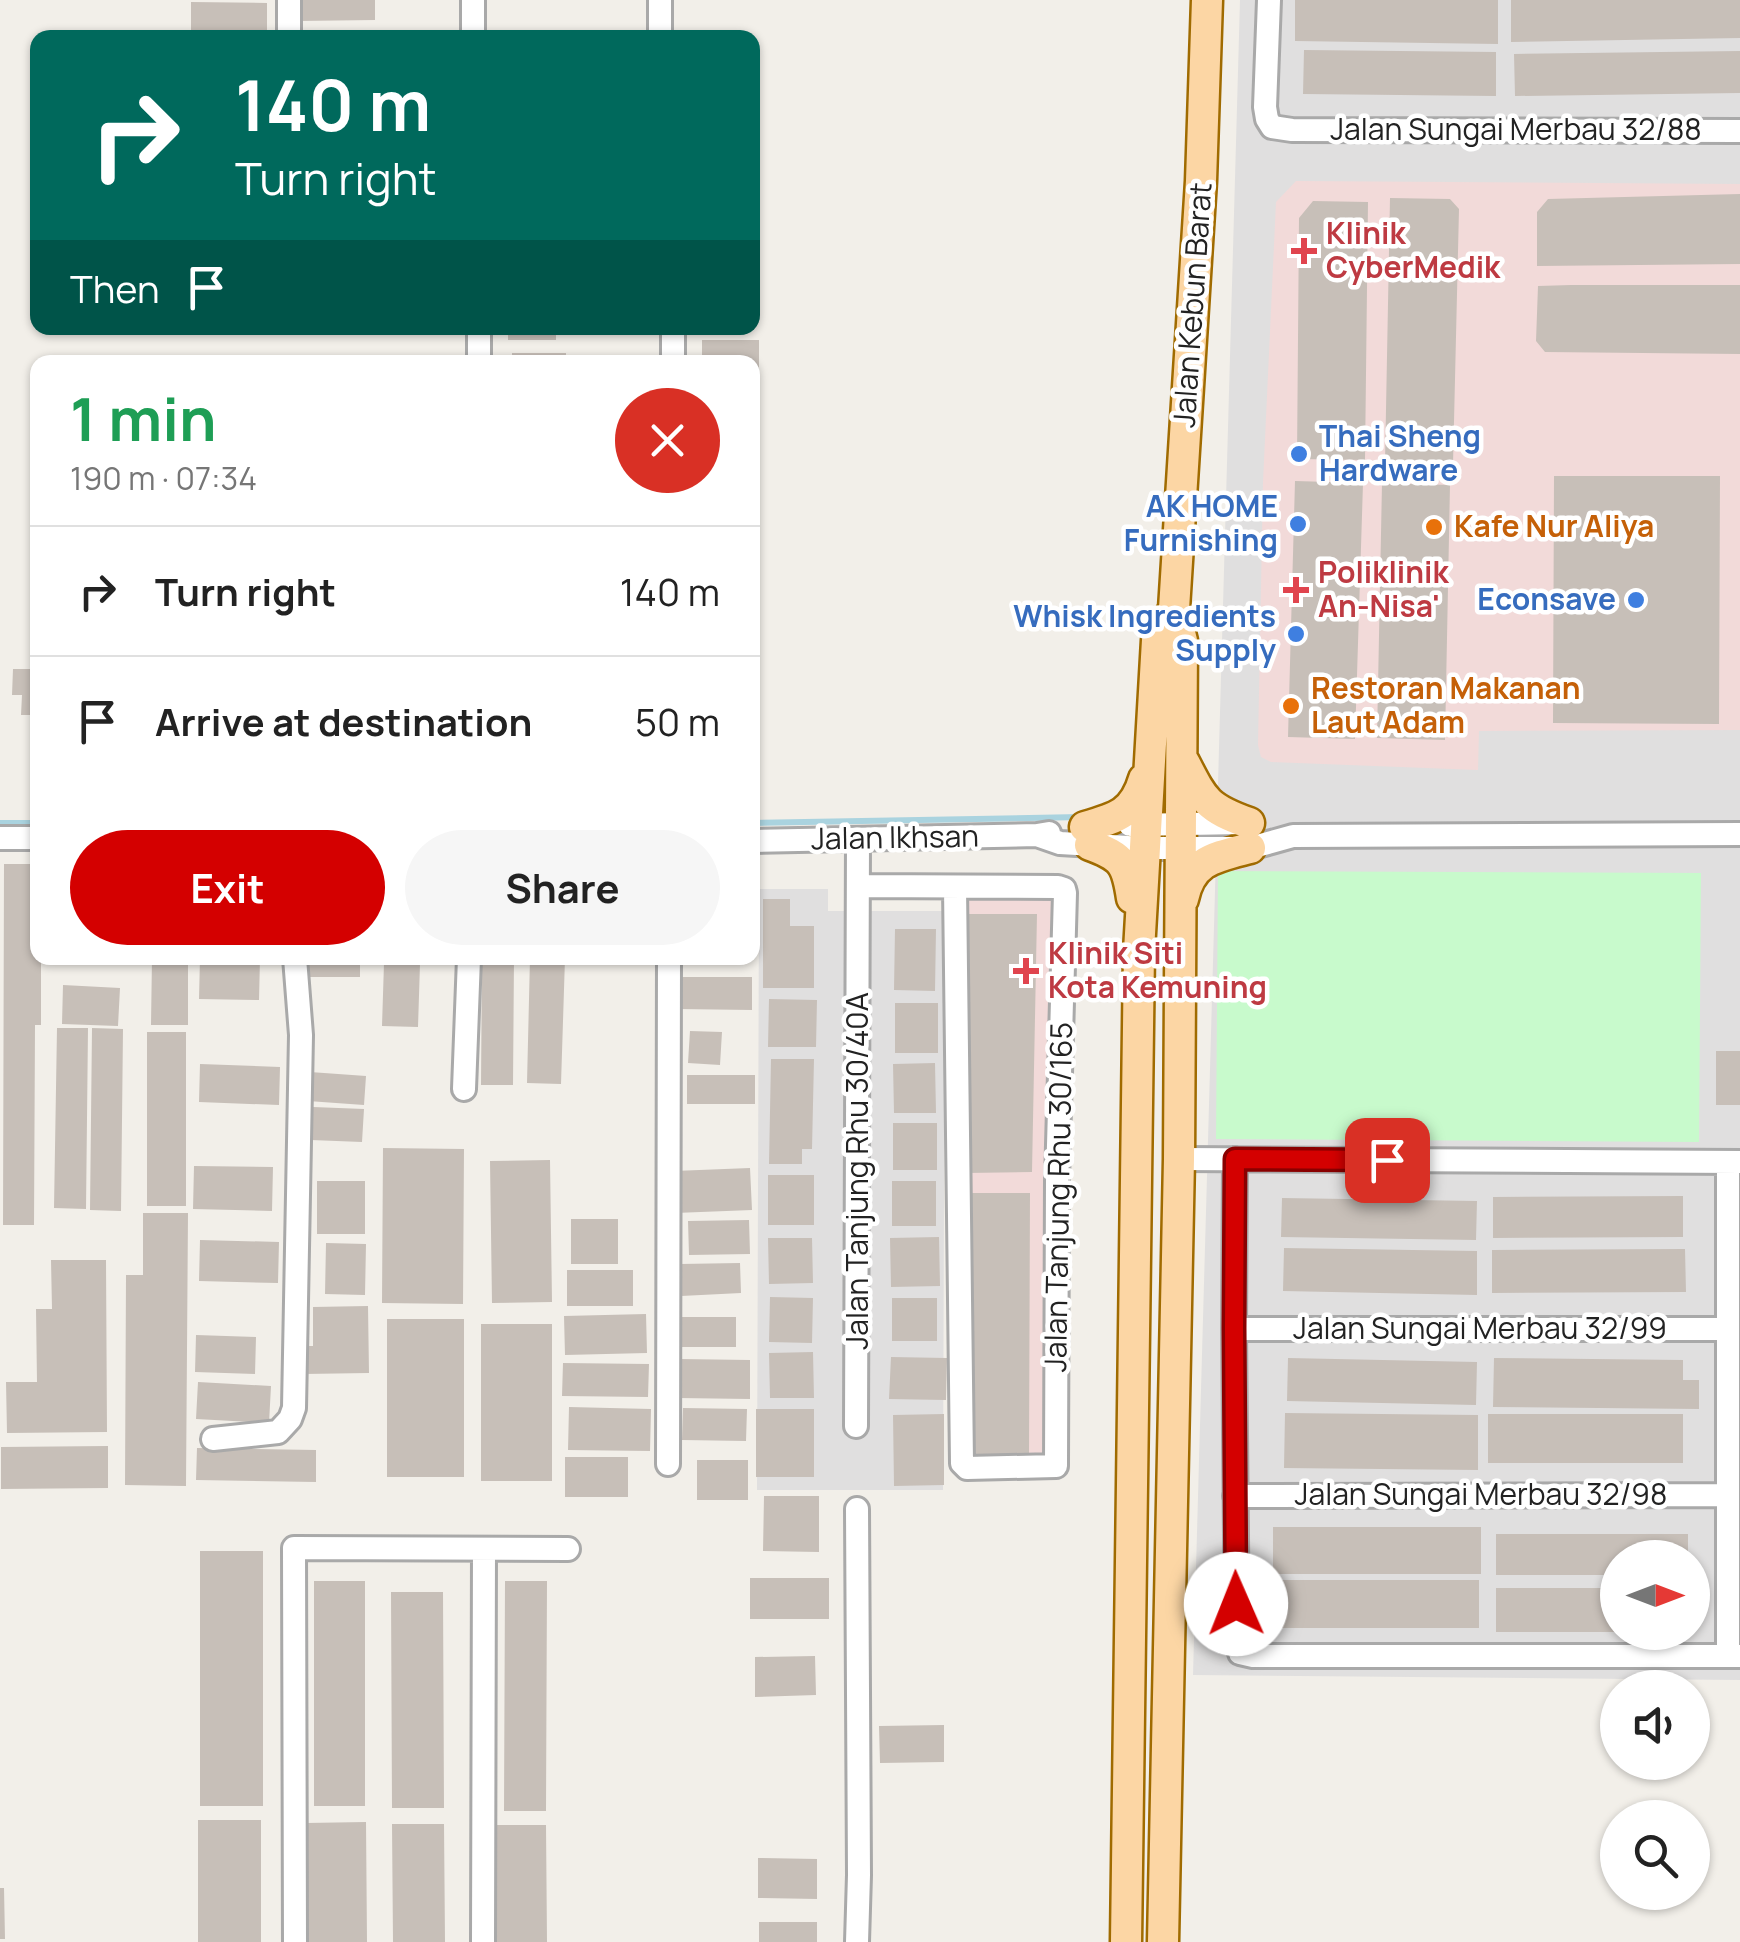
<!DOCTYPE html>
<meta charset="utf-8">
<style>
body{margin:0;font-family:Manrope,sans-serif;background:#f6f6f6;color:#222;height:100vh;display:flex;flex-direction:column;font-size:38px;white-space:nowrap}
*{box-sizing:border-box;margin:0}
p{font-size:32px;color:#767676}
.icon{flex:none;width:55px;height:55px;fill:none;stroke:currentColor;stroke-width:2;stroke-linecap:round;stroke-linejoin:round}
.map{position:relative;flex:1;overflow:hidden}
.drawer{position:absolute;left:30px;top:355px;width:730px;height:610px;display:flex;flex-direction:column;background:#fff;border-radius:20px;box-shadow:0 2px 8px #0004}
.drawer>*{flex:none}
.hud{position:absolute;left:30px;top:30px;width:730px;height:305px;border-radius:20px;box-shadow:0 2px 8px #0004;background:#00695c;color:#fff;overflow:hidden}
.needle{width:65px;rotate:90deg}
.tools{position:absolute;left:1600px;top:1540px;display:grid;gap:20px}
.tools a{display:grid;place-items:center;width:110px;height:110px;border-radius:50%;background:#fff;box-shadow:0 2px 8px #0004;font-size:50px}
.pin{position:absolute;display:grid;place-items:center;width:85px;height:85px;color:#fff;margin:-42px;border-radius:20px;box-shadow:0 5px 15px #0006}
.me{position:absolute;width:110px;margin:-55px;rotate:359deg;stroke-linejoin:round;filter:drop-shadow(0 0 8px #0008)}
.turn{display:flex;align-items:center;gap:35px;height:210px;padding:0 40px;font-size:45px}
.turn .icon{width:130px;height:130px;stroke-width:2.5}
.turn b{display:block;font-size:70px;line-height:85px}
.then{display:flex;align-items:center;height:95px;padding:0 40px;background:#0003;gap:20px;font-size:38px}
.round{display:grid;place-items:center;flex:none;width:105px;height:105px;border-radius:52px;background:#f6f6f6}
.overview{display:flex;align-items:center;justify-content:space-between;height:170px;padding:0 40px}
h1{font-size:60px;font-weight:700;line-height:75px;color:#1e9e55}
.cta{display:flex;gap:20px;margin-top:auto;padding:20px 40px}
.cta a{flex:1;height:115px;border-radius:60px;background:#d40000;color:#fff;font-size:40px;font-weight:700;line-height:115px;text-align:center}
.cta a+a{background:#f6f6f6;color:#222}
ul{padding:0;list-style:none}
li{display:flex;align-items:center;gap:30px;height:130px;padding:0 40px;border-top:2px solid #e0e0e0}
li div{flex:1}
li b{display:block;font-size:38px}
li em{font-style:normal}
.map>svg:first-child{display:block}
</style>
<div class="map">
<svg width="1740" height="1942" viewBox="0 0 1740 1942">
<rect width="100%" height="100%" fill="#f2efe9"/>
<path fill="#e0dfdf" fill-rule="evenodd" d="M1240,0H1740V1680L1193,1675ZM1618,1558H1692V1632H1618Z
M759,889H828V911H945L943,1490H757Z"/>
<path fill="#f2dad9" d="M1296,181L1740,184V730L1479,731L1478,770L1271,762L1261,757L1258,745L1263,482L1276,202Z
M963,896H1057L1048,1457L969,1459Z"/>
<path fill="#c8facc" d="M1218,871L1701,873L1699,1142L1216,1139Z"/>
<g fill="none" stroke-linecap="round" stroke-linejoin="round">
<path stroke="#aad3df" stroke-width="6" d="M0,823H38
M752,823L1081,817"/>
</g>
<path fill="#c7bfb8" d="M297,0H375V20L297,21Z
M1295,0H1498V44L1295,41Z
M1511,0H1740V38L1511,42Z
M191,2L267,3V38H191Z
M1304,50L1496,52V96L1303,94Z
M1740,51V93L1515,96L1514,54Z
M1740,194V264L1537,266V212L1548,199Z
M1390,198L1450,199L1459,209L1453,464L1385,463Z
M1313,201L1368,202L1365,460L1297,459L1299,218Z
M1571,285H1740V354L1545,352L1536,341L1538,286Z
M508,328H556V340H508Z
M702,340H759V372H752V362H702Z
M512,353H566V362H512Z
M1554,476H1720L1719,724L1553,723Z
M1295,481L1363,483L1355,739L1288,737Z
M1382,483L1450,485L1445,740L1377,738Z
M13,669H38V715H21L22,695H12Z
M752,706H756V737H752Z
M4,864H38V958H41V1025H35L34,1225H3Z
M763,899H790V926H814V988H763Z
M967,914H1037L1032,1172L966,1173Z
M895,929H936L935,991L894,990Z
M152,958H188V1025H151Z
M200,958H260L259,1000L199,999Z
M301,958H360V977H301Z
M482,958H514L513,1085H481Z
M530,958H565L561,1084L527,1083Z
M384,963L420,964L418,1027L382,1026Z
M678,977H752V1010L678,1009Z
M63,985L120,988L118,1026L62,1024Z
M769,999L817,1000L816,1047H768Z
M895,1003H938V1053H895Z
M57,1028H88L86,1209L54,1208Z
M92,1028L123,1029L121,1211L90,1210Z
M690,1031L722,1032L720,1065L688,1063Z
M147,1032H186V1206H147Z
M1716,1051H1740V1105H1716Z
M771,1059H814L812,1149H802V1164H769Z
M935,1063L936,1113H894L893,1064Z
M200,1064L280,1067L279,1105L199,1102Z
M310,1072L366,1076L364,1105L308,1101Z
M687,1075H755V1104H687Z
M313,1107L364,1109L362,1142L311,1140Z
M893,1123H937V1170H893Z
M383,1148L464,1149L463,1304L382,1303Z
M550,1160L552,1302L492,1303L490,1161Z
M194,1166L273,1167L272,1211L193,1209Z
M750,1168L752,1210L675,1213L674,1171Z
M768,1175H814V1225H768Z
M317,1181H365V1234H317Z
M892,1181H936V1226H892Z
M969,1193H1030L1029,1455L967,1454Z
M1683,1196V1237L1493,1238V1197Z
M1282,1198L1477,1201L1476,1240L1281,1237Z
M143,1213H188L186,1486L125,1485L126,1275H143Z
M571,1219H618V1264H571Z
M749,1220L750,1254L689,1255L688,1221Z
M939,1237L940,1286L891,1287L890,1238Z
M768,1238H812L813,1283L769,1284Z
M200,1240L279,1242L278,1283L199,1281Z
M326,1243L366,1244L365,1295L325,1294Z
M1284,1248L1477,1251V1295L1283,1291Z
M1685,1249L1686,1292L1492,1293V1250Z
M51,1260H106L107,1432L7,1433L6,1382H37L36,1309H52Z
M740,1263L741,1293L681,1296L680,1264Z
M567,1270H633V1306H567Z
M770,1297L813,1298L812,1343L769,1342Z
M892,1298H937V1341H892Z
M368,1306L369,1373L304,1374V1346H313V1307Z
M646,1314L647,1353L565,1355L564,1316Z
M676,1317H736V1347H676Z
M387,1319H464V1477H387Z
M481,1324H552V1481H481Z
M196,1335L256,1337L255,1374L195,1372Z
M813,1352L814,1398H770L769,1353Z
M891,1357L947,1358L946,1400L889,1399Z
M1288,1358L1477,1362L1476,1405L1287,1401Z
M1494,1358L1683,1360V1380H1699V1409L1493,1407Z
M679,1359L750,1360V1399L678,1398Z
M563,1363L649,1364L648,1397L562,1396Z
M198,1382L271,1386L269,1423L196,1419Z
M569,1407L651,1409L650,1451L568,1450Z
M683,1408L747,1409L746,1441L682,1440Z
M756,1409H814V1477H756Z
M1285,1413L1478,1415V1470L1284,1468Z
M944,1414V1485L894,1486L893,1415Z
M1488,1414H1683V1463H1488Z
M108,1446V1488L1,1489V1447Z
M197,1448L316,1450V1482L196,1480Z
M565,1457H628V1497H565Z
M697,1460H748V1500H697Z
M764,1496H819V1552L763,1551Z
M1273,1527H1481V1574H1273Z
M1496,1534H1688V1558H1618V1575H1496Z
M200,1551H263V1806H200Z
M750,1578H829V1619H750Z
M1264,1580H1479V1628H1264Z
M314,1581H365V1806H314Z
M505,1581H547L546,1811H504Z
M1496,1588H1618V1632H1496Z
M391,1592H443L444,1808H392Z
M815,1656L816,1695L755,1697V1657Z
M944,1725V1762L880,1763L879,1726Z
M198,1820H261V1942H198Z
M366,1822L367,1942H306V1823Z
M392,1824H444L445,1942H393Z
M495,1825H546L547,1942H496Z
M758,1858L817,1859V1899L758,1898Z
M0,1888H4L5,1939H0Z
M759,1922H817V1942H759Z"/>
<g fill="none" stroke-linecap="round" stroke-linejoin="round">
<g stroke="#a9a9a9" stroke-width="28">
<path id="minor" d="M289,0V38
M1269,0L1265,107L1267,119L1272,127L1292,130L1740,131
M473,38V0
M660,38V0
M479,362V328
M673,362V328
M1130,825L1243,823
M1037,835L1060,843L1144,848H1250L1293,836L1740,834
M0,838H38
M752,841L1037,835L1049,833
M858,886L1058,887L1064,889L1065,893L1057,1181L1056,1466L967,1468L962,1463L955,887
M464,1089L469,958
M1179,1159L1740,1162
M1235,1159L1234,1329L1237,1640L1240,1653L1253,1656H1740
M1728,1163V1656
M1234,1329H1727
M856,1426L858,840
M213,1439L278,1432L290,1419L294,1408L301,1035L295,958
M668,1464L669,958
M1235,1496L1727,1495
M857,1509L859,1875L857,1942
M295,1942L294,1548L568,1549
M483,1942L484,1550"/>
</g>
<g stroke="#a06b00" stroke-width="35">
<path id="major" d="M1184,762C1204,801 1207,808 1249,823
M1085,827C1117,818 1134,813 1144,779
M1090,845C1123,857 1127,864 1132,898
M1183,899C1191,860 1215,857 1250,848
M1126,1942L1139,951L1157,640L1174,609
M1163,1942L1179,1159L1182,641L1174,609L1201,181L1207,0"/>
</g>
<use href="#minor" stroke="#fff" stroke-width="22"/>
<use href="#major" stroke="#fcd6a4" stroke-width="30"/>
</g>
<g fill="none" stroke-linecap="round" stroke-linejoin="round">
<g stroke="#8a0000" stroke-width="25">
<path id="route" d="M1236,1604L1234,1328L1235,1159L1387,1160"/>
</g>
<use href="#route" stroke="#d40000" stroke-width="18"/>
</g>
<g fill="#e0444e" stroke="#fff" stroke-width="4">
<path d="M1299 236h10v10h10v10h-10v10h-10v-10h-10v-10h10z"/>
<path d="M1291 575h10v10h10v10h-10v10h-10v-10h-10v-10h10z"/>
<path d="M1021 956h10v10h10v10h-10v10h-10v-10h-10v-10h10z"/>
</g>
<g fill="#3f7fe0" stroke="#fff" stroke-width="4">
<circle cx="1299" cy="454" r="10"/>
<circle cx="1298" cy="524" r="10"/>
<circle cx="1636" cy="600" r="10"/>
<circle cx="1296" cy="634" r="10"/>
</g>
<g fill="#e8710a" stroke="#fff" stroke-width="4">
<circle cx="1434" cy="527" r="10"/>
<circle cx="1291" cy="706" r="10"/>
</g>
<g text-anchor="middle" stroke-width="9" stroke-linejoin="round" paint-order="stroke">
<g font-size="30" fill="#222" stroke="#fff">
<text x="1516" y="140">Jalan Sungai Merbau 32/88</text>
<text transform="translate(1193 305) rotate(-86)" y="10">Jalan Kebun Barat</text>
<text transform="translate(895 838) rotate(-1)" y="10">Jalan Ikhsan</text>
<text transform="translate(858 1171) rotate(-90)" y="10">Jalan Tanjung Rhu 30/40A</text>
<text transform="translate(1059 1197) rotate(-89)" y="10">Jalan Tanjung Rhu 30/165</text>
<text x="1480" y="1339">Jalan Sungai Merbau 32/99</text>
<text x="1481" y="1505">Jalan Sungai Merbau 32/98</text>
</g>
<g font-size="30" font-weight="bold" fill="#be3a42" stroke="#fff" text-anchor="start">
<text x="1326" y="244">Klinik<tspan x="1326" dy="34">CyberMedik</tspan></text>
<text x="1318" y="583">Poliklinik<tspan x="1318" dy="34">An-Nisa'</tspan></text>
<text x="1048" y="964">Klinik Siti<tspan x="1048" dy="34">Kota Kemuning</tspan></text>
</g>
<g font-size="30" font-weight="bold" fill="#366cbe" stroke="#fff" text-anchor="end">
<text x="1319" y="447" text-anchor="start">Thai Sheng<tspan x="1319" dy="34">Hardware</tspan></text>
<text x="1278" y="517">AK HOME<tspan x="1278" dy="34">Furnishing</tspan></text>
<text x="1616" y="610">Econsave</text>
<text x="1276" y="627">Whisk Ingredients<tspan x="1276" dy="34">Supply</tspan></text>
</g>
<g font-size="30" font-weight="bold" fill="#c56008" stroke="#fff" text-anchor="start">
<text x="1454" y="537">Kafe Nur Aliya</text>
<text x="1311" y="699">Restoran Makanan<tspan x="1311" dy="34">Laut Adam</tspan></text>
</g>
</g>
</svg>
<div class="tools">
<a><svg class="needle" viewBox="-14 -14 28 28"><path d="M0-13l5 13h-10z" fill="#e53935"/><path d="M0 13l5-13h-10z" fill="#767676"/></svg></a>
<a><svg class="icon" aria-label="sound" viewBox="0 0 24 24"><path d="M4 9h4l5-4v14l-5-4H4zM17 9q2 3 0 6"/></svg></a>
<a><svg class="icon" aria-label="search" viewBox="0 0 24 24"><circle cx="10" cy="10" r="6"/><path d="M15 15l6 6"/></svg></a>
</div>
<div class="pin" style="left:1387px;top:1160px;background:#d93025"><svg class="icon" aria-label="arrive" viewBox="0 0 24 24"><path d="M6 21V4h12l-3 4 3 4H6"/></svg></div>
<svg class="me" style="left:1236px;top:1604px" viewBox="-20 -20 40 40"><circle r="19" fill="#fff"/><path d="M0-13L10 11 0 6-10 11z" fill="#d40000"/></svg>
<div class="hud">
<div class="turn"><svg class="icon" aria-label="right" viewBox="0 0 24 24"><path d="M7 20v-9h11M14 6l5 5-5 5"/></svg><div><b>140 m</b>Turn right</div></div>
<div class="then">Then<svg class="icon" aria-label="arrive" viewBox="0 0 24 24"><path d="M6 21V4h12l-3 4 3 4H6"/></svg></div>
</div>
<section class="drawer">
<div class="overview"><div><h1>1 min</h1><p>190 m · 07:34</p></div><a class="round" style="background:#d93025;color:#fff"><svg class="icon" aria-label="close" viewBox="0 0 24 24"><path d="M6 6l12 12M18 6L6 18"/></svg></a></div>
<ul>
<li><svg class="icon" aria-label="right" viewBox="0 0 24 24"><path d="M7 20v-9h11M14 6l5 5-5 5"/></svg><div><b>Turn right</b></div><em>140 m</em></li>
<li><svg class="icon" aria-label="arrive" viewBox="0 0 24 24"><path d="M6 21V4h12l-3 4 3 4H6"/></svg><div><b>Arrive at destination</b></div><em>50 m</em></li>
</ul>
<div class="cta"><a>Exit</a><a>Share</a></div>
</section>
</div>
